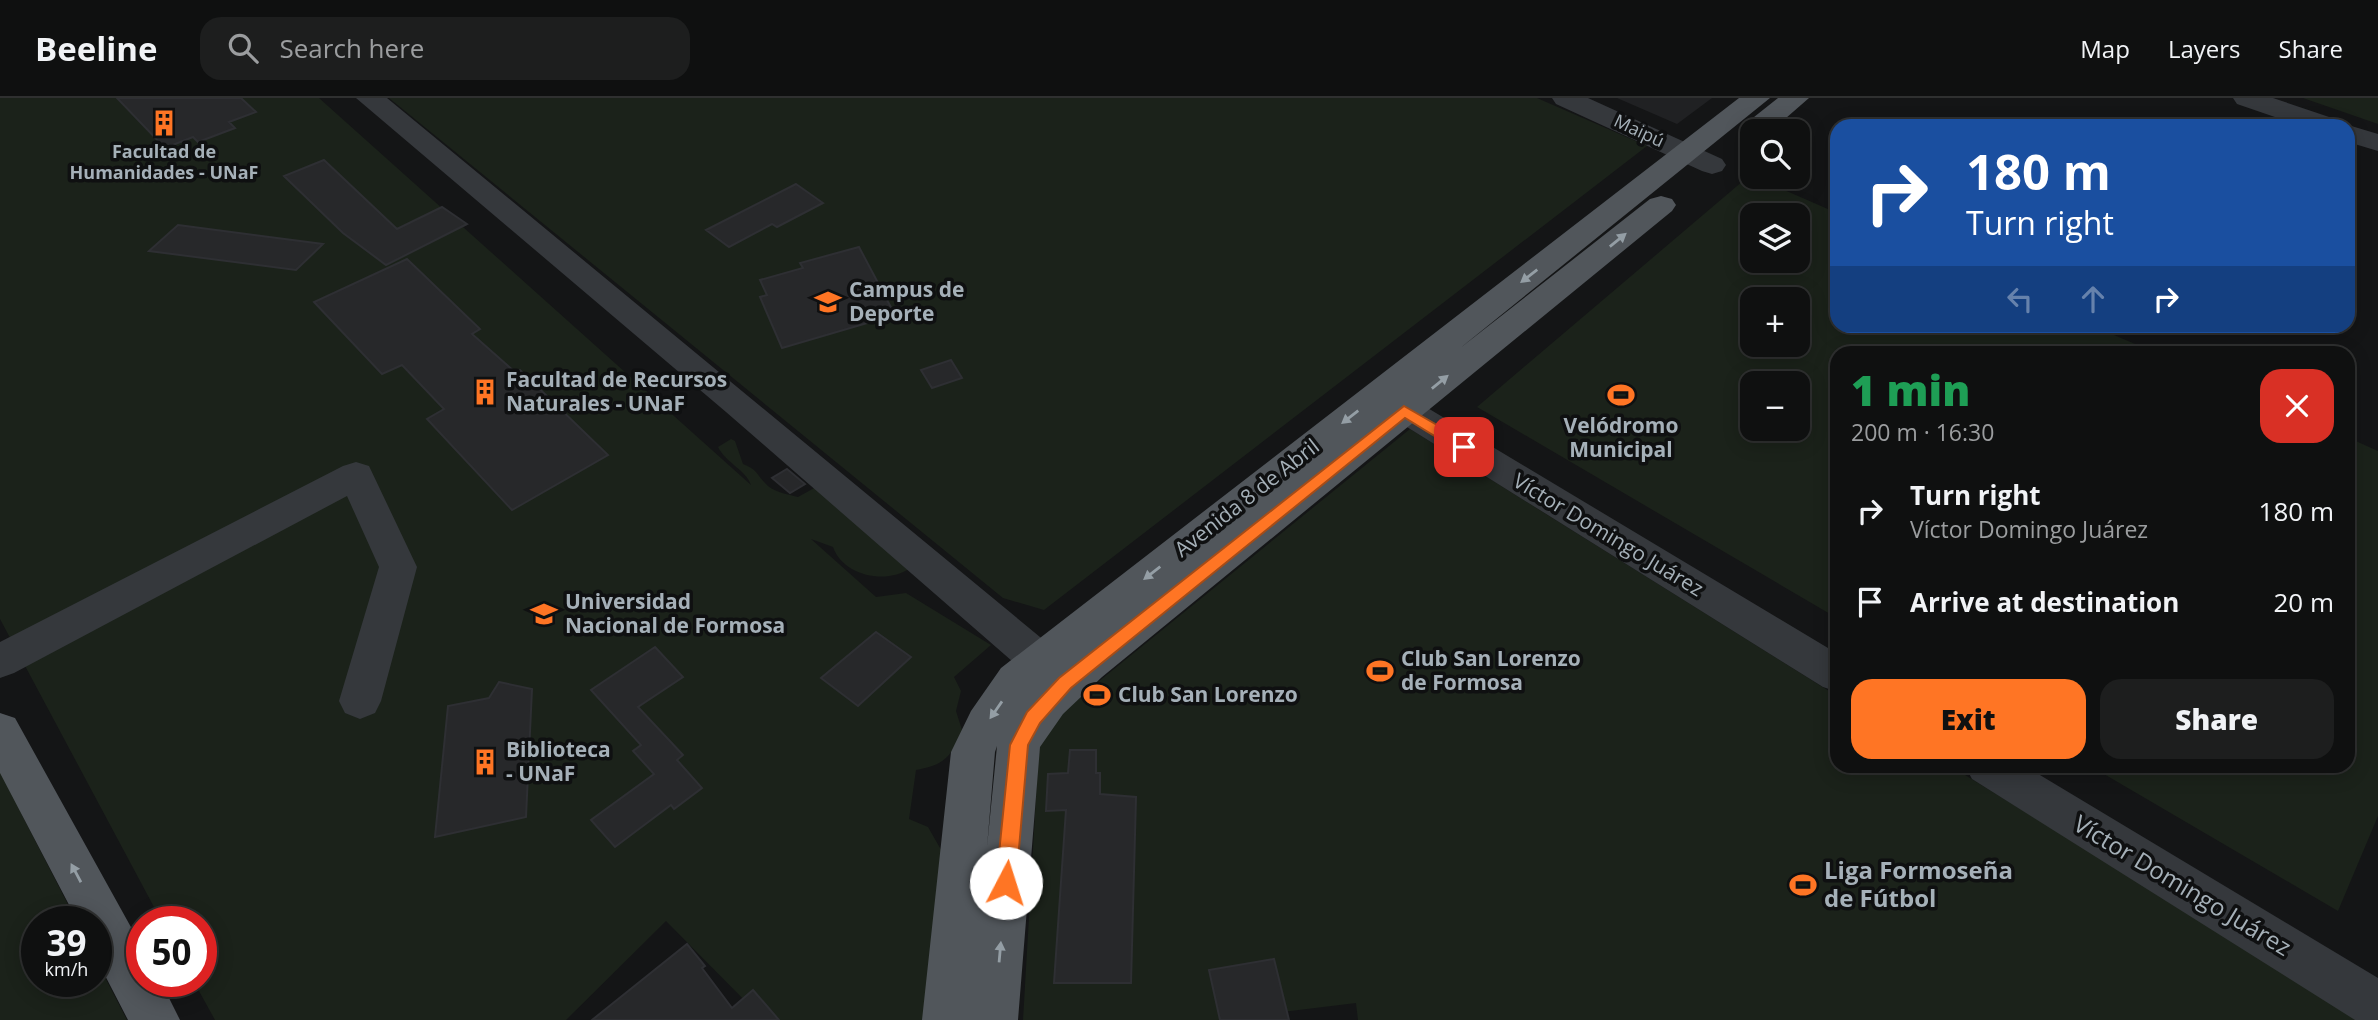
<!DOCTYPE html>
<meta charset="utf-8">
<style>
body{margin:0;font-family:"Open Sans",sans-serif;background:#1d1e1e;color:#f1f3f6;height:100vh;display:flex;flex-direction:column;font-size:26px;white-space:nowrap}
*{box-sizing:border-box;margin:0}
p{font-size:23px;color:#9b9d9f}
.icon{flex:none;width:38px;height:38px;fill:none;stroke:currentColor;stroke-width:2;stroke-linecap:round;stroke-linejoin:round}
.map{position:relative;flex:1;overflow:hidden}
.sheet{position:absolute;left:1830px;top:248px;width:525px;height:427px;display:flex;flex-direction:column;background:#0f1010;border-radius:21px;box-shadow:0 4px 18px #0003,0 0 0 2px #2f3030}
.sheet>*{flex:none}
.top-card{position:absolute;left:1830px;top:21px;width:525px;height:214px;border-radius:21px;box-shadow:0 4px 18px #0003,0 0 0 2px #2f3030;background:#1a4fa0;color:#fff;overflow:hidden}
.fabs{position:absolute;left:1740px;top:21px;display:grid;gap:14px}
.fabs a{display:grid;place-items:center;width:70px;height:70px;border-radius:14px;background:#0f1010;box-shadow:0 4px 18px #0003,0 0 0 2px #2f3030;font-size:35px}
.speed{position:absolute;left:21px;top:808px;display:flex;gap:14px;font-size:35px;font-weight:700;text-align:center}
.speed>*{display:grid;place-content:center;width:91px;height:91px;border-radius:50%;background:#0f1010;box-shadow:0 4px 18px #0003,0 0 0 2px #2f3030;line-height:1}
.speed small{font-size:18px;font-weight:400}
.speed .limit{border:10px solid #d22;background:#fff;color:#111}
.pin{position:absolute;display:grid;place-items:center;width:60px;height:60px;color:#fff;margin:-30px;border-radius:14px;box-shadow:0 4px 10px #0006}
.me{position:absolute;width:77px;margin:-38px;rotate:5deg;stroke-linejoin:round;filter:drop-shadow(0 0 5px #0008)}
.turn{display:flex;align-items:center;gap:24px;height:147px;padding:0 21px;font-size:32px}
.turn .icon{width:91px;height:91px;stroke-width:2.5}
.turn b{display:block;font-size:49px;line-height:60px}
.lanes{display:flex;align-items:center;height:66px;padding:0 21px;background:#0003;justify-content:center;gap:35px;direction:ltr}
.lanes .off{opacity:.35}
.round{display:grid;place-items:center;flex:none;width:74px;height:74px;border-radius:21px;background:#1d1e1e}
.overview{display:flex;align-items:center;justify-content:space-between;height:119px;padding:0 21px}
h1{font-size:42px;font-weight:800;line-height:52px;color:#1e9e55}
.cta{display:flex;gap:14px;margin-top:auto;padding:14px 21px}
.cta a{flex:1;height:80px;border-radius:21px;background:#ff7524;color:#111;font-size:28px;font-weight:800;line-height:80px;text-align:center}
.cta a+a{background:#1d1e1e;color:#f1f3f6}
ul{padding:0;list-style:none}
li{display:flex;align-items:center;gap:21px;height:91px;padding:0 21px}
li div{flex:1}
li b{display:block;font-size:26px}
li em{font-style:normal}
header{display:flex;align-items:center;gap:42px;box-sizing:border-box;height:98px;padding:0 35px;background:#0f1010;border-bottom:2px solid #2f3030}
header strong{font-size:33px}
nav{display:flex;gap:38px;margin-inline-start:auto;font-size:24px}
.search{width:490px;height:63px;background:#1d1e1e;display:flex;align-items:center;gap:18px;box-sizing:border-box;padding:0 24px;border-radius:21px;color:#9b9d9f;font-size:26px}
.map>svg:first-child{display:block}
</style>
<header>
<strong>Beeline</strong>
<div class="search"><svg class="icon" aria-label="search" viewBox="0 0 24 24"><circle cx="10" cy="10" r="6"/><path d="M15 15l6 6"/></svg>Search here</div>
<nav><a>Map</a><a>Layers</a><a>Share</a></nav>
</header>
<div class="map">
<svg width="2378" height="922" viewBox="0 0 2378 922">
<rect width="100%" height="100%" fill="#141516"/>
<path fill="#202123" d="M1617,0H1712L1677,26Z"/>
<path fill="#1b221a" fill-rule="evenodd" d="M0,0H319L751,387C746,372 726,365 718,349L731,341L735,343L743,366C756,371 756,375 765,385C772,394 787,396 798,399L816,389L910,470C887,487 843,478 833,449L811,441L876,499L906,495L991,547L954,579L961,593L956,613L962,632C950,660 946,666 916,672L909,721L928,729L944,757L927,922H764L666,823L566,922H215L194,884H201V824H162L0,521Z
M389,0H1537L1647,48L1044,512L1003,500Z
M2303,0H2378V26Z
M1750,77L1837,115L1838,228H2093L2156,255L1838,256L1837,520L1477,309ZM1752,117H1797V163H1752ZM1752,201H1797V247H1752ZM1752,285H1797V331H1752Z
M1410,331L1837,598L1838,668L1952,669L2365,922H1358L1356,905L1218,922H1023L1040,631Z
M2349,340L2378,353V718L2338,813L2092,669L2348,668Z
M0,649L21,715L77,824H37V884H96V862L127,922H0Z"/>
<path fill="#27282a" stroke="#2e2f33" stroke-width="2" d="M117,0H241L256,14L229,24L235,30L198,44L193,39L165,50Z
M324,62L397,131L442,109L467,126L386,167L343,135L284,78Z
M796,86L823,105L777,129L772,126L729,149L706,132Z
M178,127L323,146L296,172L149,153Z
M859,149L895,217L782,250L760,199L767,197L760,182L803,170L800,165Z
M407,161L480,231L472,236L516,275L520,272L608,357L512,412L427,321L444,311L402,267L382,276L314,204Z
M951,262L962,280L932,290L921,272Z
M787,371L805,386L790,395L772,380Z
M876,534L911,559L858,608L821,580Z
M655,549L683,579L638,609L683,657L677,662L702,690L674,711L671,707L615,749L591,722L654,676L633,653L641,647L591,592Z
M499,584L532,591L526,719L435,739L448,608L489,600Z
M1070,652H1096V675H1100V696L1136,699L1131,885H1054L1066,712L1046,713L1048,676L1068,675Z
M687,846L705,868L702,870L732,910L753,892L779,922H592Z
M1274,861L1289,922H1220L1209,872Z"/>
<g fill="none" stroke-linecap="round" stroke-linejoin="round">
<path fill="#35383c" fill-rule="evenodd" d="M356,0H387L1080,572L1086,584L1080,596L1065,601L1050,596L726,314Z
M1552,0H1588L1722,61L1726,67L1722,73L1712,76L1702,73L1556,6Z
M2233,0H2273L2338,22L2342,28H2301L2237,6Z
M2348,27L2378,36V53L2348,44V28H2342Z
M1379,284L1391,288L1838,556V594L1823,589L1367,304L1362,296L1367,288Z
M356,364L369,368L417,469L381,603L375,615L360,621L345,615L339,603L379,469L347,398L14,575L0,580V544L343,368Z
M1965,668H2025L2378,880V922H2355L1972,681Z"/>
<path fill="#51565b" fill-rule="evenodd" d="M1739,0H1770L1459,251L1650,101L1661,98L1672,101L1676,107L1672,113L1102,579L1063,616L1040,649L1018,922H922L951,654L971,613L1001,570ZM997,648L987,749L995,654Z
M1778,0H1809L1771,33H1752V41L1744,39L1740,33L1744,27Z
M0,615L15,620L142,849V884H161L180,922H128L96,860V824H78L0,675Z"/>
</g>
<defs><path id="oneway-solid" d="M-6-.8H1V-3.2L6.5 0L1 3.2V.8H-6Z" transform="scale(1.75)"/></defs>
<g fill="#949ea5">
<use href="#oneway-solid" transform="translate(1618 142) rotate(-39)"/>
<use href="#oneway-solid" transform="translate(1529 178) rotate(142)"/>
<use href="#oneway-solid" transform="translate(1440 284) rotate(-39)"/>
<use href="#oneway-solid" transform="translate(1350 319) rotate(142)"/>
<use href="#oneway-solid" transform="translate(1152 475) rotate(142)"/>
<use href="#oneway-solid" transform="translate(996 612) rotate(125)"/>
<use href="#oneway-solid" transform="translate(76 775) rotate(-118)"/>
<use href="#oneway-solid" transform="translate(1000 854) rotate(-85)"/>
</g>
<path fill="#ff7524" stroke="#a64c17" stroke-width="2" d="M1404,308L1470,346L1472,349L1470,353H1459L1405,320L1071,590L1040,625L1028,647L1016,785L1013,791L1006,793L999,791L996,785L1010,647L1027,614L1059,580Z"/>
<defs>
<g id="building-bare" transform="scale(2.1)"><path d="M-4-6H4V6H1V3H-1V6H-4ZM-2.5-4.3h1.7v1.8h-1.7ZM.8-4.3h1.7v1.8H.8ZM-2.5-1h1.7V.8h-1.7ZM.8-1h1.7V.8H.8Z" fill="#ff7524" stroke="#0f1011" stroke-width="2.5" paint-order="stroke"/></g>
<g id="university-bare" transform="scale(2.1)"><path d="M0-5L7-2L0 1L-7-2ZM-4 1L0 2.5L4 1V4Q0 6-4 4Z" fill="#ff7524" stroke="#0f1011" stroke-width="2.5" paint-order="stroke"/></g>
<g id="stadium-bare" transform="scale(2.1)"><path d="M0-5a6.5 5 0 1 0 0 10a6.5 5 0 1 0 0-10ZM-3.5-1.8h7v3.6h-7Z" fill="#ff7524" stroke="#0f1011" stroke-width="2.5" paint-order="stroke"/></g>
</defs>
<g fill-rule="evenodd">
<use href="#building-bare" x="164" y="25"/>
<use href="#university-bare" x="828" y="204"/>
<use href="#building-bare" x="485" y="294"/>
<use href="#stadium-bare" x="1621" y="297"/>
<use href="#university-bare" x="544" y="516"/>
<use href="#stadium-bare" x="1380" y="573"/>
<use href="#stadium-bare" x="1097" y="597"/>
<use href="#building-bare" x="485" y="664"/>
<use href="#stadium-bare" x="1803" y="787"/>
</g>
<g text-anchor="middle" stroke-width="7" stroke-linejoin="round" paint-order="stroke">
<g font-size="18" fill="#a5b0b8" stroke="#0f1011">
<text transform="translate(1639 33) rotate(25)" y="6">Maipú</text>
</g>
<g font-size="18" font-weight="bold" fill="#a5b0b8" stroke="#0f1011">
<text x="164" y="60">Facultad de<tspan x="164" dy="21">Humanidades - UNaF</tspan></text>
</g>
<g font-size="21" font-weight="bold" fill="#a5b0b8" stroke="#0f1011" text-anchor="start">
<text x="849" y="199">Campus de<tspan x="849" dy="24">Deporte</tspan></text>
<text x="506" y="289">Facultad de Recursos<tspan x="506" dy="24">Naturales - UNaF</tspan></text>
<text x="1621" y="335" text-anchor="middle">Velódromo<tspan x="1621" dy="24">Municipal</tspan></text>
<text x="565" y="511">Universidad<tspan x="565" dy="24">Nacional de Formosa</tspan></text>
<text x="1401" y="568">Club San Lorenzo<tspan x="1401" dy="24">de Formosa</tspan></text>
<text x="1118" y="604">Club San Lorenzo</text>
<text x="506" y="659">Biblioteca<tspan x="506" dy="24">- UNaF</tspan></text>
</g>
<g font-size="21" fill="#a5b0b8" stroke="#0f1011">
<text transform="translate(1247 400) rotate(-38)" y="7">Avenida 8 de Abril</text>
<text transform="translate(1608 437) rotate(31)" y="7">Víctor Domingo Juárez</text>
</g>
<g font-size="24" font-weight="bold" fill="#a5b0b8" stroke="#0f1011" text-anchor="start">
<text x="1824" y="781">Liga Formoseña<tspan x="1824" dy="28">de Fútbol</tspan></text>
</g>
<g font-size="24" fill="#a5b0b8" stroke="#0f1011">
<text transform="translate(2182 788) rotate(31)" y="8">Víctor Domingo Juárez</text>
</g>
</g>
</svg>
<div class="fabs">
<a><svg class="icon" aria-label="search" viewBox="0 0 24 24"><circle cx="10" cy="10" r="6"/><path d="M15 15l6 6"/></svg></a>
<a><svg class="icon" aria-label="layers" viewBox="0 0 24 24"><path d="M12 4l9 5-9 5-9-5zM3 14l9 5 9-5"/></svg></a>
<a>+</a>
<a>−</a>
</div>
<div class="speed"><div>39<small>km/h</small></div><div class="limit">50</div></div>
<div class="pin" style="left:1464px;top:349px;background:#d93025"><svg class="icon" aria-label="arrive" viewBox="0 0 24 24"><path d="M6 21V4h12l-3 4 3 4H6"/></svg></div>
<svg class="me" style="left:1006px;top:785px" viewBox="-20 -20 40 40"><circle r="19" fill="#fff"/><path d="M0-13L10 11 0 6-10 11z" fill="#ff7524"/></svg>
<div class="top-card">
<div class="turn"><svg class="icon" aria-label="right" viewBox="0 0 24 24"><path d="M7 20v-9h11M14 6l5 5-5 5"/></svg><div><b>180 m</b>Turn right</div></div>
<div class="lanes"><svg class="icon off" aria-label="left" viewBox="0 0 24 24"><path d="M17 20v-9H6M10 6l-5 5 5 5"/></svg><svg class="icon off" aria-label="ahead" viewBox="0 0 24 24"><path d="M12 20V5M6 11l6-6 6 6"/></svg><svg class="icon" aria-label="right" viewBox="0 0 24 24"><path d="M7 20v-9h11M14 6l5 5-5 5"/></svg></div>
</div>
<section class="sheet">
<div class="overview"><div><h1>1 min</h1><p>200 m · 16:30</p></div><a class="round" style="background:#d93025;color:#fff"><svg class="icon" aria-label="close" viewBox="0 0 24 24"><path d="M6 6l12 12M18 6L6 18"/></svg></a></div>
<ul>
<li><svg class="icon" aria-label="right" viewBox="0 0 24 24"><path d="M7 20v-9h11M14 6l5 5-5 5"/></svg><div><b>Turn right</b><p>Víctor Domingo Juárez</p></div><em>180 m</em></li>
<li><svg class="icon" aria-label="arrive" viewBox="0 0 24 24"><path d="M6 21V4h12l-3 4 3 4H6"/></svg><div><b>Arrive at destination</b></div><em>20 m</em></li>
</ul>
<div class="cta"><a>Exit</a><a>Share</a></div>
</section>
</div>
